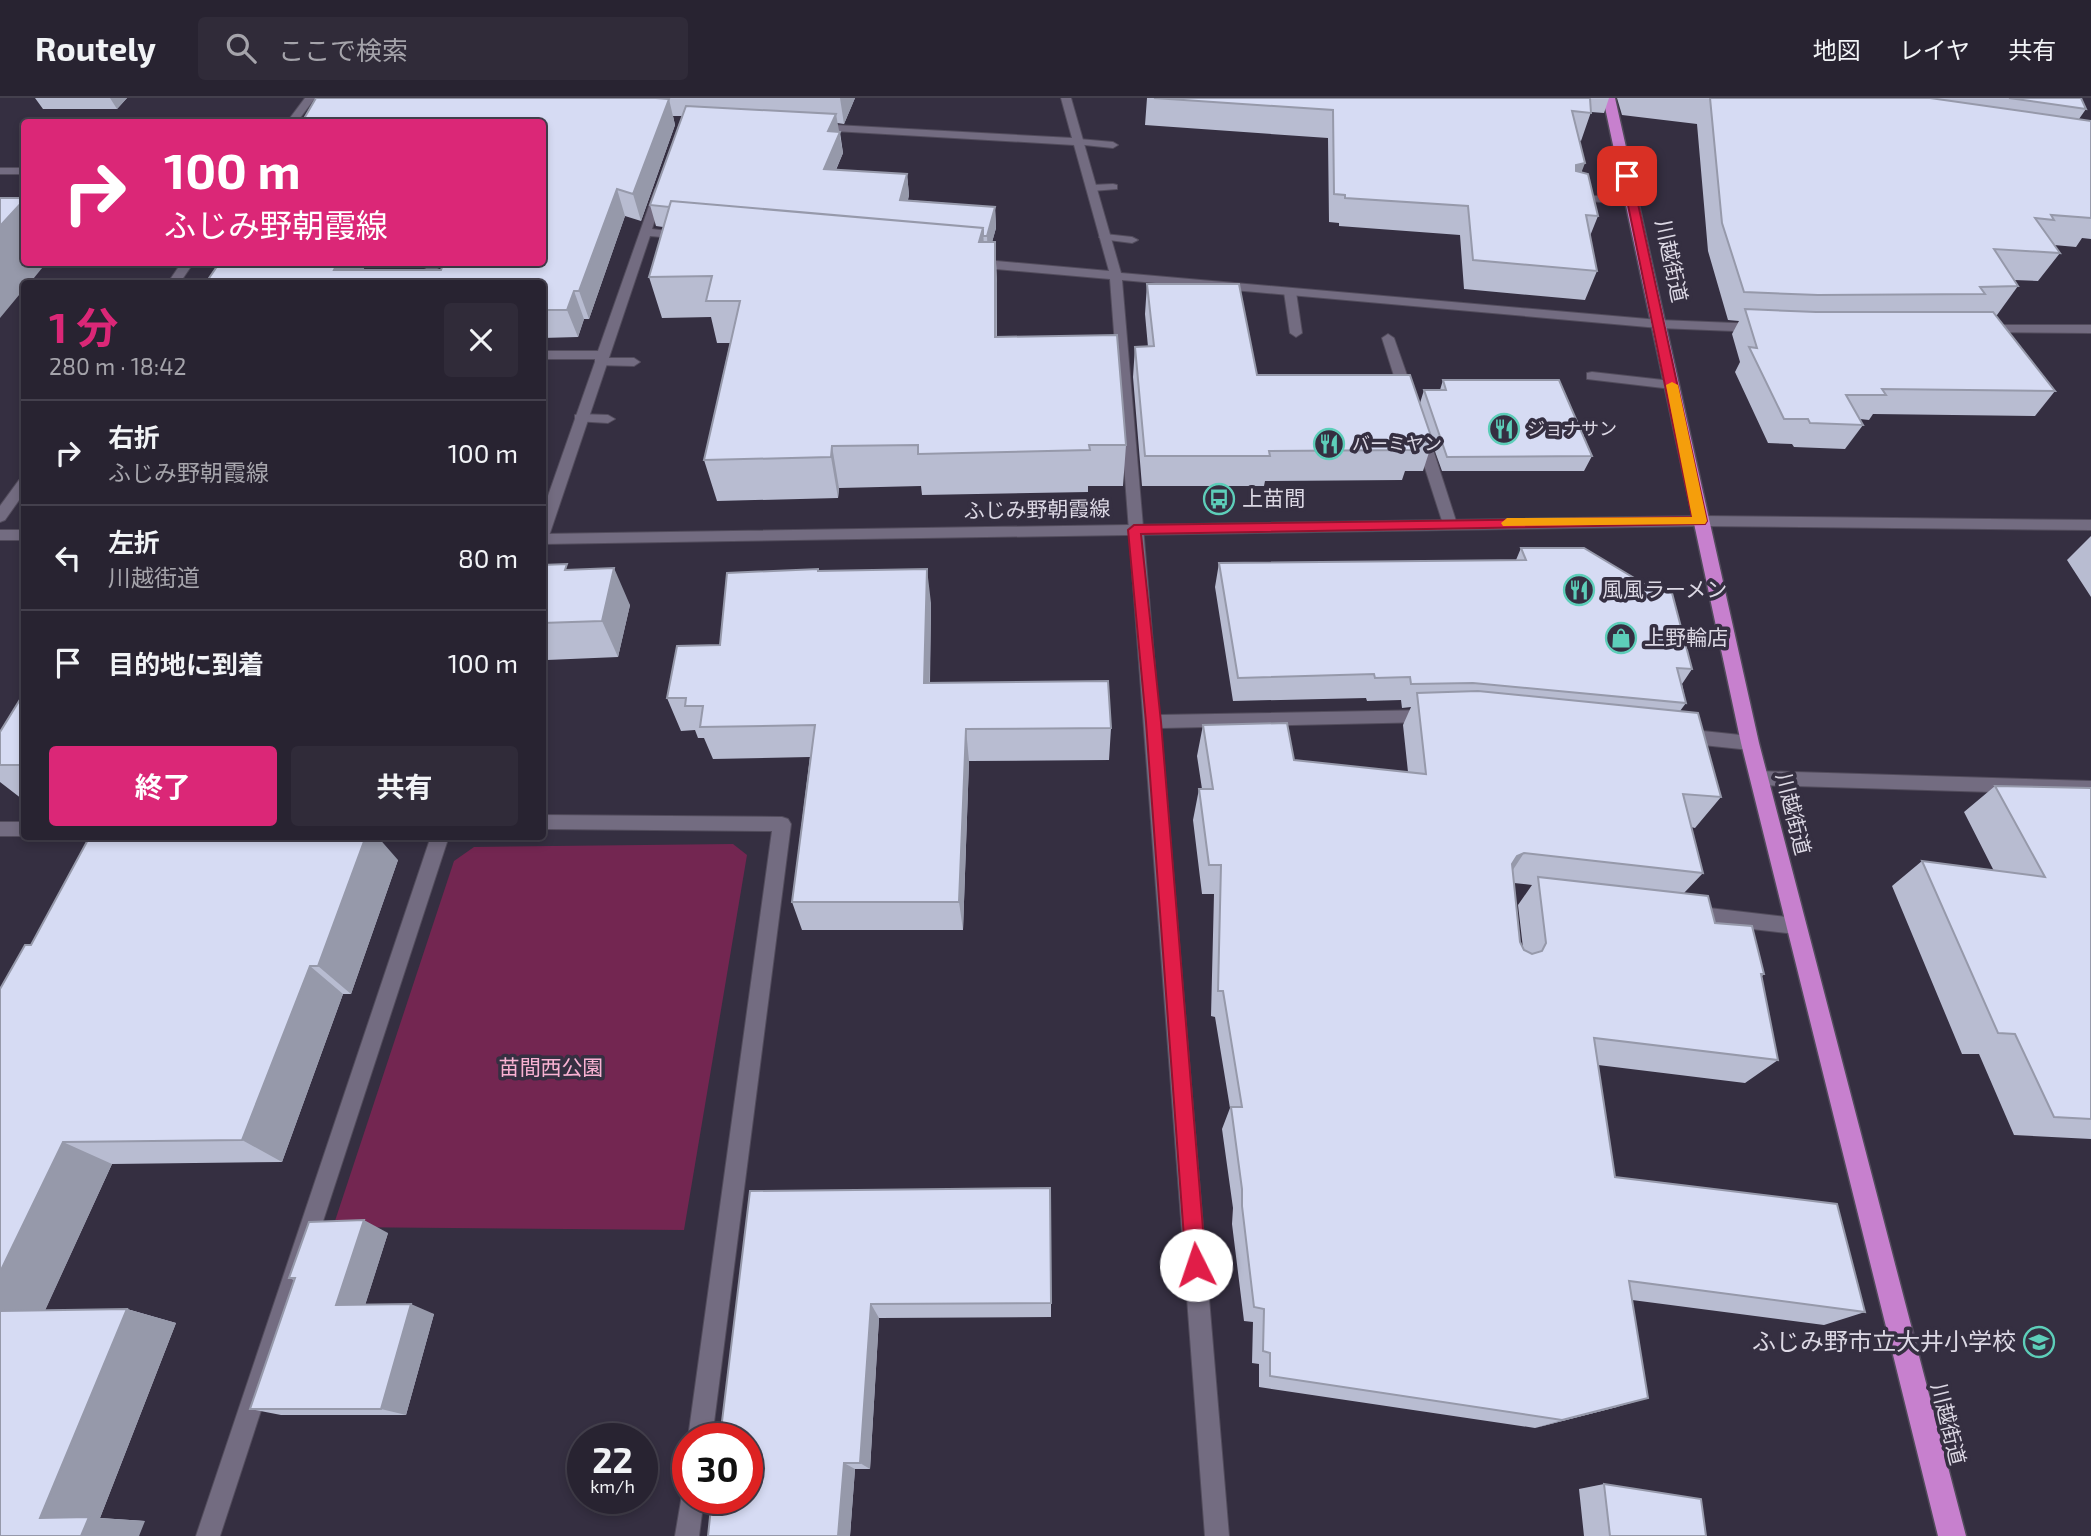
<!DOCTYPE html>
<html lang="ja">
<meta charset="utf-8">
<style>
body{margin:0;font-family:"Exo 2","Noto Sans JP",sans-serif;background:#302b39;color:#f1f3f6;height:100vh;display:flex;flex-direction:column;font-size:26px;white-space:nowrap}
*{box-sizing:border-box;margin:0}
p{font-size:23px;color:#a5a4ab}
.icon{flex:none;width:38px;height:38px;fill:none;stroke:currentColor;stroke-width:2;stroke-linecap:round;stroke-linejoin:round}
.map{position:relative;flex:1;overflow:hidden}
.side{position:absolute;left:21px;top:182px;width:525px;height:560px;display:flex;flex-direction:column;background:#282331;border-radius:7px;box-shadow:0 4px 10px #0003,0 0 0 2px #44404d}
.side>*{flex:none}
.top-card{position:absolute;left:21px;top:21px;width:525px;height:147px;border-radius:7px;box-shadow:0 4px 10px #0003,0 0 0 2px #44404d;background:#db2777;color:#fff;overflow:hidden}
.speed{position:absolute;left:567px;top:1325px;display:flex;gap:14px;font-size:35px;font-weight:700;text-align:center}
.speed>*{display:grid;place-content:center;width:91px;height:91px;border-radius:50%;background:#282331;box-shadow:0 4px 10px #0003,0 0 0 2px #44404d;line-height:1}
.speed small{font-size:18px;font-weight:400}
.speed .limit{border:10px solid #d22;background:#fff;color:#111}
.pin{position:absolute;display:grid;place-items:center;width:60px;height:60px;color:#fff;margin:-30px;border-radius:14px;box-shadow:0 4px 10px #0006}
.me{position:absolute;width:77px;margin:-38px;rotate:356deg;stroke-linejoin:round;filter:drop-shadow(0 0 5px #0008)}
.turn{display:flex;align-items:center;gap:24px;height:147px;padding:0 28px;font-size:32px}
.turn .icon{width:91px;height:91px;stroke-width:2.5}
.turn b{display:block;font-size:49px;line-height:60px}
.round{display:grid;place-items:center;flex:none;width:74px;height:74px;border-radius:7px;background:#302b39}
.overview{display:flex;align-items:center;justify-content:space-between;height:119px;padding:0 28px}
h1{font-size:42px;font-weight:700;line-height:52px;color:#db2777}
.button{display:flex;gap:14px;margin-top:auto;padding:14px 28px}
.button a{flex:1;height:80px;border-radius:7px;background:#db2777;color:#fff;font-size:28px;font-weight:700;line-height:80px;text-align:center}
.button a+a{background:#302b39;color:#f1f3f6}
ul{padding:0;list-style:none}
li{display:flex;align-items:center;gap:21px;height:105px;padding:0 28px;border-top:2px solid #44404d}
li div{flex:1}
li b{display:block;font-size:26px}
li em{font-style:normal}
header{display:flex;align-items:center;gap:42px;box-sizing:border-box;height:98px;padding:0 35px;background:#282331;border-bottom:2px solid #44404d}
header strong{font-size:33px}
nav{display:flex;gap:38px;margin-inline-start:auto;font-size:24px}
.search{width:490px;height:63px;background:#302b39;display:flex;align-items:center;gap:18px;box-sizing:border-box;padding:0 24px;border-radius:7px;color:#a5a4ab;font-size:26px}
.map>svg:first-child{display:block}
</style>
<header>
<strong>Routely</strong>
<div class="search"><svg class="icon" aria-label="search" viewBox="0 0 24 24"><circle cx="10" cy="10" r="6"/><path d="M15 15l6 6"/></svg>ここで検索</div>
<nav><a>地図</a><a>レイヤ</a><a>共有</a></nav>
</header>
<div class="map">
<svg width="2091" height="1438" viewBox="0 0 2091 1438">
<rect width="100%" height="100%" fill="#352f41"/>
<path fill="#732651" d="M733,746L747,757L684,1132L333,1129L454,763L474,749Z"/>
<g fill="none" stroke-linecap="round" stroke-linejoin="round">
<g stroke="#524c5c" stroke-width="2">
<path id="service" d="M1079,41L1113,44L1118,47L1113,50L1075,46V42Z
M1113,86L1117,87V91L1092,93L1087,90L1092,87Z
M1572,96L1633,101L1639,104L1633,107L1568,101V97Z
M1105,136L1132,139L1138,142L1132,145L1101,141L1099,139Z
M1290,190L1296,194L1302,235L1296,239L1290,235L1284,194Z
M1388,236L1394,240L1415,300L1413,303H1403L1401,300L1382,240Z
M600,260H634L640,264L634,268L595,267V261Z
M1592,274L1672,283L1679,287L1672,291L1587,281V275Z
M580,316L608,317L615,321L608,325L575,323V317Z
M1421,332L1428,336L1457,426L1455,429H1445L1443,426L1414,336Z
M1692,808L1796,820L1803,822L1805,828L1803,834L1796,836L1692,824L1685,822L1683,816L1685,810Z"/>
</g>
<g stroke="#524c5c" stroke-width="2">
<path id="minor" d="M1061,0H1071L1121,175L1659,222L1759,226L1765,230L1759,234L1659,230L1122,182L1159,617L1429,612L1437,618L1429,624L1161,630L1229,1438H1205L1110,181L974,169L968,165L974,161L1109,173L1074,47L817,32L812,29L817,26L1072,40Z
M0,70H24V76H0Z
M655,91L664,93L652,131L685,135L691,138L685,141L650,138L549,438L542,443V415L596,261H542V253H598Z
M429,164H441L430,186H418Z
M1983,227H2091V235L1979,234L1977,231Z
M1684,631L1750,638L1756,640L1758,645L1756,650L1750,652L1684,645L1678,643L1676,638L1678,633Z
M1759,673L2091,683V697L1759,687L1753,685L1750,680L1753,675Z
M542,717L782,719L788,721L791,726L712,1340H688L772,733L542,731Z
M0,724H24V738H0Z
M431,738H449L220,1438H196Z
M688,1389V1400H704L699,1438H675L683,1391Z"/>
</g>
<g stroke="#524c5c" stroke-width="2">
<path id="tertiary" d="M305,0H315L297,24H287Z
M182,164H194L179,186H167Z
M24,380V395L5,422L0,424V408L19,382Z
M1700,418L2091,422V432L1700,428L1693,423Z"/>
</g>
<g stroke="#524c5c" stroke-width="2">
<path id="secondary" d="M1700,418L1707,423L1700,428L542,446V436Z
M0,432H24V442H0Z"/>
</g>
<g stroke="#524c5c" stroke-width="3">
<path id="trunk" d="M1603,0H1615L1759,645L1966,1438H1938L1741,645Z"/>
</g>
<use href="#service" fill="#736c81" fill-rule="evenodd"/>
<use href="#minor" fill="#736c81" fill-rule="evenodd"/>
<use href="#tertiary" fill="#736c81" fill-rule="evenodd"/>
<use href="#secondary" fill="#736c81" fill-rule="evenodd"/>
<use href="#trunk" fill="#c780ce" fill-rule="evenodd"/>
</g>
<path fill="#b8bcd1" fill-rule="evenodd" d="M35,0H127L117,11H43Z
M316,0H855L844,26L837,25L838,34H840L843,55L836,72L907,76L909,97L908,102L995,109L996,130L992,144H995L997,185V239L1126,347L1123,388H1088V394L922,397L921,388L839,390L838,400L717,403L704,362L730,245H717L711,219L662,220L649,179L663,129L656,128L650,107L682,18H673L675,27L641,123L625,118L589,221H584L578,239L542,240V186L363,172H441L542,24Z
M1147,0H1609L1604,15L1591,14L1581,43L1579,42L1582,74L1598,118L1590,138L1597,173L1585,202L1464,191L1460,137L1339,128V125L1329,124L1328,40L1145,27Z
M1617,0H2081L2086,11L2079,21L2091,23V141L2082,140L2076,149L2054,147L2060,155L2038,183L2014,182L2018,188L1997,217H1995L2055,293L2035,318L1873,316L1869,322L1860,321L1863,327L1845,351L1794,349L1792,346L1768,345L1735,274L1740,264L1732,236L1739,223L1728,222L1708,153L1697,26L1622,17Z
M1147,186L1257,277L1420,305L1424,292H1440L1443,282L1592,358L1584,373H1442L1432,345L1423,373H1405L1402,382L1265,383L1264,388H1142L1133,279L1135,249H1148L1145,216Z
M2091,438V499L2067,462Z
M1521,450L1692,571L1682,586L1686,605L1680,613L1721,699L1695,730L1691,729L1703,775L1684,795L1764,876L1761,879L1778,962L1745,985L1598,967L1615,1079L1865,1214L1824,1227L1632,1202L1617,1309L1535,1330L1259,1289V1266L1252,1265L1253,1224L1244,1223L1232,1126L1233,1110L1222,1031L1230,1010L1215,919L1211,918L1214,796H1202L1193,722L1199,691H1202L1197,658L1203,627L1294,662L1408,674L1403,627L1411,609L1402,610L1401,602L1367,603L1366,600L1233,603L1215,489L1219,465L1516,462ZM1514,785L1532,787L1518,807L1523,850L1520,844Z
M542,467L569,472L630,507L618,559L547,562L542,554Z
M818,473L931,505L930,585L1111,630L1109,662L969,663L963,832H802L792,804L810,659L713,661L704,640H698L695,632L681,633L667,600L720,547Z
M24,595V701H22L0,684V634Z
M1995,688L2091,690V1041L2014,1037L1979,956H1962L1892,788L1922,763L1994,773L1964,714Z
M398,762L351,896H343L282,1064L112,1066L45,1212L127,1211L176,1225L100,1420L145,1423L0,1438L31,847Z
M750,1093L1051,1205V1219L879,1220L870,1371H855L850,1438H708Z
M388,1135L365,1207L434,1216L406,1317H281L250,1311L294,1182L289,1180Z
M1604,1386L1706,1438H1584L1579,1391Z"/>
<path fill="#9699aa" d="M110,0H127L117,11Z
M840,0H855L844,26Z
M669,1L675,27L641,123L633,96Z
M836,16L843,55L827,92L824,71L828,33Z
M1585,65L1574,94L1576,67Z
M907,76L909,97L902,123L900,102Z
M617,91L625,118L589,221L579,193Z
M24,102V164H47L29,186H24V191L0,220V128Z
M995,109L996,130L988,159L987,138Z
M983,130L985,171L979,144Z
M995,144L997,185L996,280L995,239Z
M338,164H367L357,186L334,172Z
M574,193L584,221L578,239L567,212Z
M832,348L839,390L838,400L831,359Z
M614,470L630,507L618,559L602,523Z
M927,471L931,505L929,618L924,585Z
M966,631L969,663L963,832L959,804Z
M366,738H377L398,762L351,896L318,868Z
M1524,755L1505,784L1498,787L1517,758Z
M310,868L343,896L282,1064L242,1042Z
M63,1044L112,1066L38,1228L0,1218V1174Z
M364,1122L388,1135L362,1217L336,1207Z
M411,1206L434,1216L406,1317L381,1311Z
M871,1206L879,1220L870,1371L860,1365Z
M127,1211L176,1225L100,1420L145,1423L139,1438H81L40,1420Z
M1648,1300L1617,1309L1535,1330L1562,1322Z
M844,1365L855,1371L850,1438H838Z"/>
<path fill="#d6dbf3" stroke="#9699aa" stroke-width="2" d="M316,0H656L669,1L633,96L617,91L579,193H574L567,212H542V186H205L220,164H338L334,172H441L444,164H542V24H302Z
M1154,0H1590L1591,15L1572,13L1585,65L1576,67V73L1588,76L1598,118L1586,117L1597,173L1473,162L1468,108L1345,100V97L1334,96L1333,12Z
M1710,0H1930L2091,23V120L2051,117L2054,122L2035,120L2060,155L1994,151L2018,188L1980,189L1985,196L1818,197L1744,194L1722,125Z
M2009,0H2081L2086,11Z
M686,8L836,16L828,33L840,34L824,71L907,76L900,102L995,109L987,138H983V130L671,103L669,109L650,107Z
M0,100H24V102L0,128Z
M671,103L983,130L979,144H995V239L1117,237L1126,347H1089L1090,352L918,356V347L832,348L831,359L704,362L740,203H706L712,178L649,179Z
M1147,186H1239L1257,277H1410L1433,344H1409L1412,352L1269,353L1270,358H1145L1135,249L1154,248Z
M1745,211L1816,214H1993L2055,293L1882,291L1886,297H1846L1863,327L1810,325L1808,321H1784L1749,249L1757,250Z
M1443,282H1559L1592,358L1447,359L1424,292H1446Z
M1521,450H1584L1656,493L1672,495L1692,571L1677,570L1686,605L1473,585L1411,586L1410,579L1375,580L1374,576L1238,580L1219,465L1526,462Z
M567,466L565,472L614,470L602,523L542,525V467Z
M818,471V473L927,471L924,585L1108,583L1111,630L966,631L959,804H792L815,627L700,629L703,608H685L686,600H667L677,548L720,547L727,475Z
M1478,593L1698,615L1721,699L1683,696L1703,775L1524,755L1517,758L1512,766L1520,844L1524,852L1532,856L1542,853L1546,845L1538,779L1708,798L1715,825L1752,828L1764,876H1761L1778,962L1594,940L1615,1079L1837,1106L1865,1214L1629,1183L1648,1300L1562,1322L1270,1278V1255L1263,1253L1264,1211L1254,1209L1242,1108V1091L1231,1009H1242L1223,893H1218L1221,767H1209L1199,691H1213L1203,627L1287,625L1294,662L1426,676L1417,595Z
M24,595V667H0V634Z
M1995,688L2091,690V1021L2054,1019L2015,936L1998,935L1922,763L2045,779Z
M90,738H366L318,868H310L242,1042L63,1044L0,1174V891L25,847H31Z
M1050,1090L1051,1205L871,1206L860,1365H844L838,1438H708L712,1400H747V1340H720L750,1093Z
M364,1122L336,1207L411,1206L381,1311H250L295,1180H289L309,1124Z
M127,1211L40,1420L89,1419L81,1438H0V1213Z
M1604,1386L1701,1401L1706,1438H1610Z"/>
<path fill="#e11d48" stroke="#92132f" stroke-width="2" d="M1627,75L1632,78L1707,423L1705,426L1141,436L1161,624L1206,1167L1203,1174L1196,1177L1188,1174L1186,1167L1146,624L1128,432L1134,427L1692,419L1622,78Z"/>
<path fill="#f59e0b" d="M1672,284L1678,287L1707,423L1705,426L1503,428L1501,425L1507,420L1692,419L1666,287Z"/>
<defs>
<g id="restaurant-ring" transform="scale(1.575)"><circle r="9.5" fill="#352f41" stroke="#5dceb9" stroke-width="1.5"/><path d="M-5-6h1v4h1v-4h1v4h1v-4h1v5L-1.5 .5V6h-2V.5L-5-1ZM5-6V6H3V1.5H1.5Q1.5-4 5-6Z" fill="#5dceb9"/></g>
<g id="bus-ring" transform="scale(1.575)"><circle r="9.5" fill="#352f41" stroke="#5dceb9" stroke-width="1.5"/><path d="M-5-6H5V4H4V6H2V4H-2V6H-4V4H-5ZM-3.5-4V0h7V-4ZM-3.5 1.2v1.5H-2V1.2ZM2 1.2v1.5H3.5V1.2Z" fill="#5dceb9"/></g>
<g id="shop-ring" transform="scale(1.575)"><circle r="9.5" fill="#352f41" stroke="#5dceb9" stroke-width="1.5"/><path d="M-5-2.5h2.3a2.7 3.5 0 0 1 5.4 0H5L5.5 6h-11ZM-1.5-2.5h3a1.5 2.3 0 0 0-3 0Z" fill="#5dceb9"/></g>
<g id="school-ring" transform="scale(1.575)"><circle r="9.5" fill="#352f41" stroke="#5dceb9" stroke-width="1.5"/><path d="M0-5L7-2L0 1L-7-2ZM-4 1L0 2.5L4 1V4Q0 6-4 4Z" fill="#5dceb9"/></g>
</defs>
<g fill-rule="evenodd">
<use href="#restaurant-ring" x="1504" y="331"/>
<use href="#restaurant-ring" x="1329" y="346"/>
<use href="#bus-ring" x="1219" y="401"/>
<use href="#restaurant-ring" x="1579" y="492"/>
<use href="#shop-ring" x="1621" y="540"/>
<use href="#school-ring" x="2039" y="1244"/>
</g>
<g text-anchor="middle" stroke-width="7" stroke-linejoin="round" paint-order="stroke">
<g font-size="18" fill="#dcd8e4" stroke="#352f41" text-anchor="start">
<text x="1527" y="337">ジョナサン</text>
<text x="1352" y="352">バーミヤン</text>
</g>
<g font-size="21" fill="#dcd8e4" stroke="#352f41">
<text transform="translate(1671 163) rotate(78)" y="7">川越街道</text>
<text transform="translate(1037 412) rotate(-1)" y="7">ふじみ野朝霞線</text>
<text transform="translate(1793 716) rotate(76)" y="7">川越街道</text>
<text transform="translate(1948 1326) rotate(76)" y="7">川越街道</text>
</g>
<g font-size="21" fill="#dcd8e4" stroke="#352f41" text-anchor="start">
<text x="1242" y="408">上苗間</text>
<text x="1602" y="499">風風ラーメン</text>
<text x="1644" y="547">上野輪店</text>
</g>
<g font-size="21" fill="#f9b2d3" stroke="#352f41">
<text x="551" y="977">苗間西公園</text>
</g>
<g font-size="24" fill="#dcd8e4" stroke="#352f41" text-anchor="end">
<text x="2016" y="1252">ふじみ野市立大井小学校</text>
</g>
</g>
</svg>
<div class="speed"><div>22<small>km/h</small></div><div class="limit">30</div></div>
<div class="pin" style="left:1627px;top:78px;background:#d93025"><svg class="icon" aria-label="arrive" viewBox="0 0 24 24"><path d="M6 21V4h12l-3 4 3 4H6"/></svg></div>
<svg class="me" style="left:1196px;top:1167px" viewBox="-20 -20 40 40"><circle r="19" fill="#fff"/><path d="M0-13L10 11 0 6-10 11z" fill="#e11d48"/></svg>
<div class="top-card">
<div class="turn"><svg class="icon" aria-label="right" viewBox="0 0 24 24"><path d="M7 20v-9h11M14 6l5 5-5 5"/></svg><div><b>100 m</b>ふじみ野朝霞線</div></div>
</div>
<section class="side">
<div class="overview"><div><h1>1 分</h1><p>280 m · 18:42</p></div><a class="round"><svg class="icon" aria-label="close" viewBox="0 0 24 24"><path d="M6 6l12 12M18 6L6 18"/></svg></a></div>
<ul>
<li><svg class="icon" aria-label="right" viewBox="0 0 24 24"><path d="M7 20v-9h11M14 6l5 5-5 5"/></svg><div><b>右折</b><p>ふじみ野朝霞線</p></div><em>100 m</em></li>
<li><svg class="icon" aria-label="left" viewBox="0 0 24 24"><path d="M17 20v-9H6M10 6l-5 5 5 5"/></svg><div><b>左折</b><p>川越街道</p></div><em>80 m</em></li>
<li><svg class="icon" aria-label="arrive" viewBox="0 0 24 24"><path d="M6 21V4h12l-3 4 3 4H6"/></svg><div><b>目的地に到着</b></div><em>100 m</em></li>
</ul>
<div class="button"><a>終了</a><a>共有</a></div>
</section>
</div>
